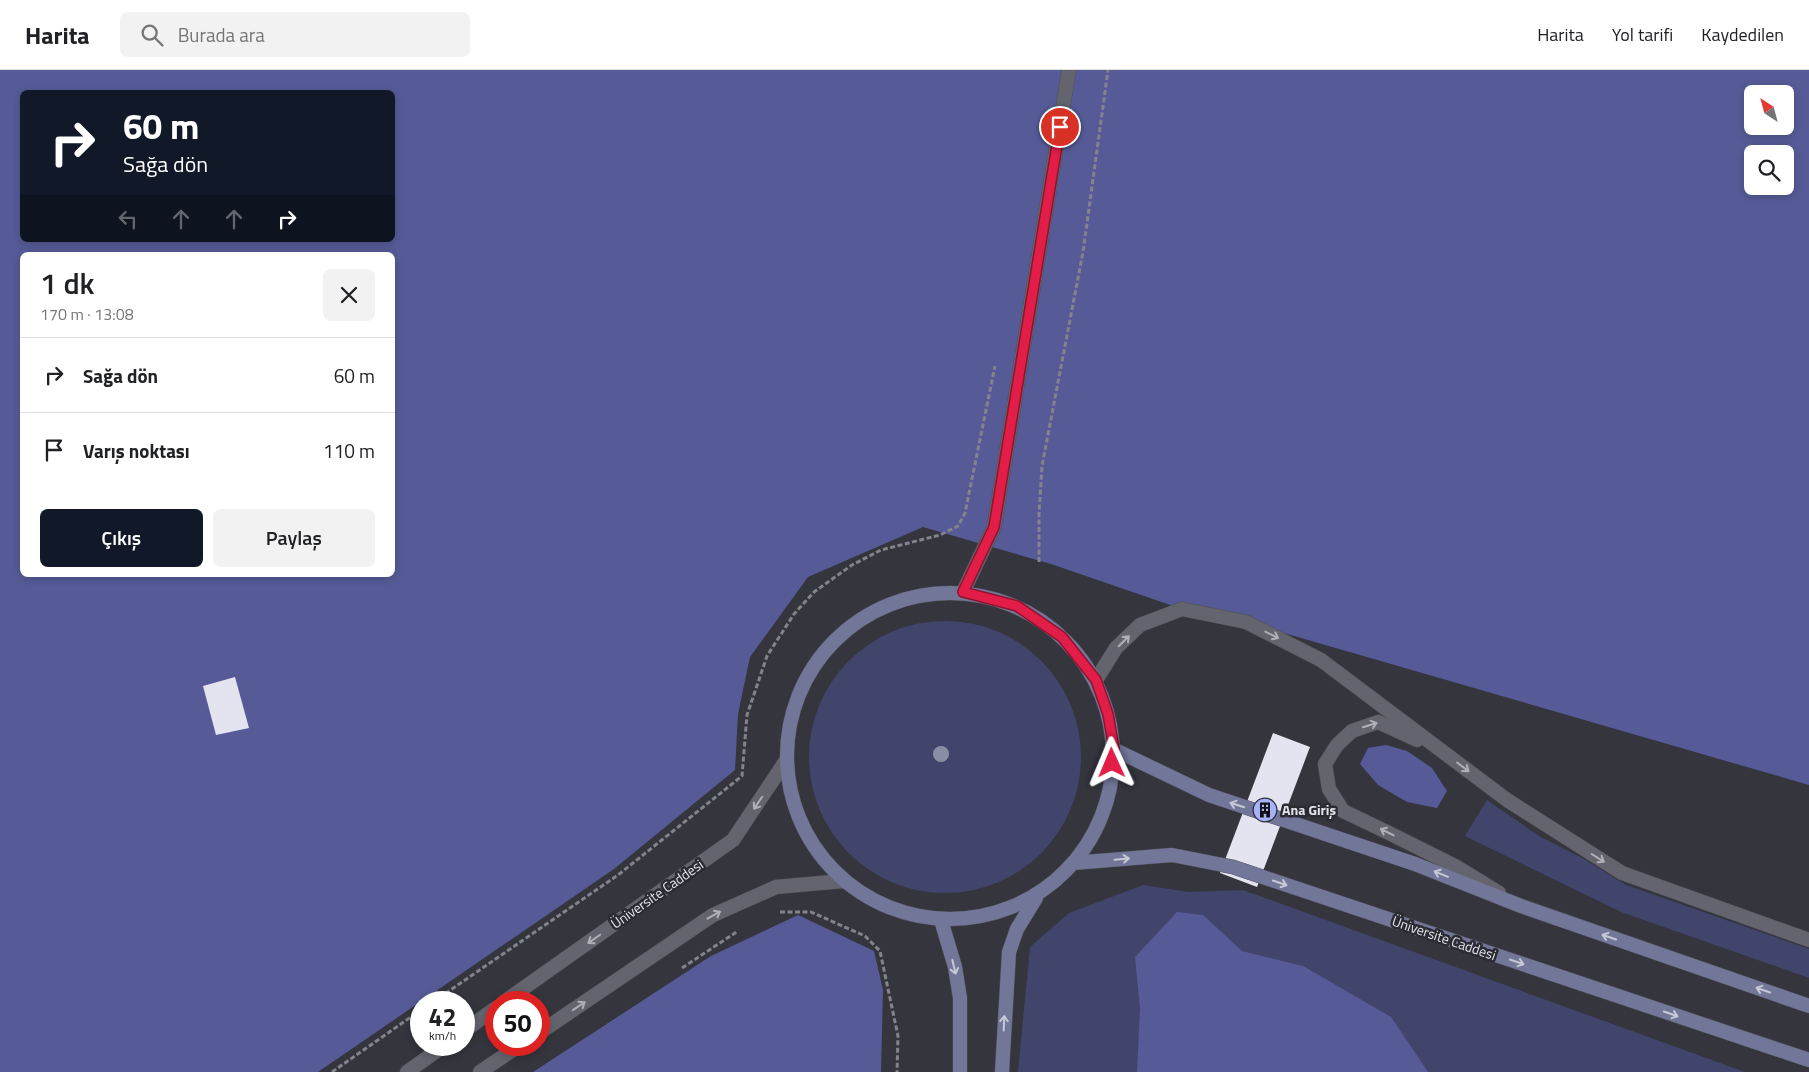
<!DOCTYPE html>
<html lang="tr">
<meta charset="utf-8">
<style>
body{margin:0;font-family:"Titillium Web",sans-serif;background:#f2f2f2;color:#202124;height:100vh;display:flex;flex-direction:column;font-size:19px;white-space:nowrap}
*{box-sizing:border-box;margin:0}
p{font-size:16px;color:#757577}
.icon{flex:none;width:28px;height:28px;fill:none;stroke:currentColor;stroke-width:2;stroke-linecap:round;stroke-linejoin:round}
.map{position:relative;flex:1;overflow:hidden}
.panel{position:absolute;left:20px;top:182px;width:375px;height:325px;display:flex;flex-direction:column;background:#fff;border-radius:8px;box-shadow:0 2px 8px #0003}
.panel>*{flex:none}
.banner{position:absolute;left:20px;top:20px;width:375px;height:152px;border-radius:8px;box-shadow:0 2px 8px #0003;background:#111827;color:#fff;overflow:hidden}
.needle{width:32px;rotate:324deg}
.tools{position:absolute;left:1744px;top:15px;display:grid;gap:10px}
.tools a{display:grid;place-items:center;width:50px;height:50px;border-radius:8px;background:#fff;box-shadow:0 2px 8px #0003;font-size:25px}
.speed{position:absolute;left:410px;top:921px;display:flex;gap:10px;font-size:25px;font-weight:700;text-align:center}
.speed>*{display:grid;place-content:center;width:65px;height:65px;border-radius:50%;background:#fff;box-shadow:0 2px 8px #0003;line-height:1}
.speed small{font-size:12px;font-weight:400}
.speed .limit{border:8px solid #d22;background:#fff;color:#111}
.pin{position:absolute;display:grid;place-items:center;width:42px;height:42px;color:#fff;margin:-21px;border:2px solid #fff;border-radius:50%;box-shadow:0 1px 5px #0007}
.me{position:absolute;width:55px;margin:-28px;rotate:359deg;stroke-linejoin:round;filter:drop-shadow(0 0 4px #0008)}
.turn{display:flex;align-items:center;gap:18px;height:105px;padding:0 20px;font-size:22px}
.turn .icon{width:65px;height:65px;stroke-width:2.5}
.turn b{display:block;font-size:35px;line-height:42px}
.lanes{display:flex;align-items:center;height:48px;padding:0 20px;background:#0003;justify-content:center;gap:25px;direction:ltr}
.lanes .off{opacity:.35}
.round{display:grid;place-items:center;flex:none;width:52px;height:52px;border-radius:8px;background:#f2f2f2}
.summary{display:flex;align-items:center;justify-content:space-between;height:85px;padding:0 20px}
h1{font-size:30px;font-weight:600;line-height:38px}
.button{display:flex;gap:10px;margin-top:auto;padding:10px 20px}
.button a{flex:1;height:58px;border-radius:8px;background:#111827;color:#fff;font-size:20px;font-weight:600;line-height:58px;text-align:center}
.button a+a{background:#f2f2f2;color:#202124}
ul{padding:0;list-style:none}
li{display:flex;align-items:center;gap:15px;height:75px;padding:0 20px;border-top:1px solid #e0e0e0}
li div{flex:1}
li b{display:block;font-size:19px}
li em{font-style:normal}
header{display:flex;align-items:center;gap:30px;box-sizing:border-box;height:70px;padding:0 25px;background:#fff;border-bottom:1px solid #e0e0e0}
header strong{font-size:24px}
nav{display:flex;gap:28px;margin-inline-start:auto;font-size:18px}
.search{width:350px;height:45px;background:#f2f2f2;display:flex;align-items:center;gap:12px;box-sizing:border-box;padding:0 18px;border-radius:8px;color:#757577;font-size:19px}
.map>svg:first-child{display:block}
</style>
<header>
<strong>Harita</strong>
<div class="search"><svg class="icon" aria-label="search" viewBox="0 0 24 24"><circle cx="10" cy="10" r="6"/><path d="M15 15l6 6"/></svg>Burada ara</div>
<nav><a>Harita</a><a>Yol tarifi</a><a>Kaydedilen</a></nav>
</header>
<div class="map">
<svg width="1809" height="1002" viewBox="0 0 1809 1002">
<rect width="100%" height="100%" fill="#34353d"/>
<path fill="#41456c" d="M809 687a136 136 0 1 1 272 0a136 136 0 1 1-272 0Z
M1487,730L1539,766L1584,789L1626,815L1809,879V908L1621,842L1465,766Z
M1143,815L1188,822L1243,820L1745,1002H1018L1030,877L1069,843Z"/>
<path fill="#565b97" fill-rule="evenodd" d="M0,0H1809V715L1246,552L1182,539L1051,494L923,457L808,507L750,587L738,644L735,700L614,799L318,1002H0ZM22,22H392V170H22ZM1752,24H1785V56H1752ZM1752,84H1785V116H1752ZM22,185H392V505H22Z
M1386,675L1407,681L1432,698L1447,721L1437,738L1407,732L1378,715L1360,694L1368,678Z
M1177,842L1203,845L1242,881L1303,896L1391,947L1428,1002H1137L1140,938L1135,887Z
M798,845L874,881L883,920L881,1002H533L711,886Z"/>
<path fill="#e3e4ef" d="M235,607L249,658L216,665L203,616Z
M1273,663L1310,677L1257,817L1220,803Z"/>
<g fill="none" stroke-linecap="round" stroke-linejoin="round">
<g stroke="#4f5157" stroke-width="15">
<path id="tertiary" d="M963,522L994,457L1069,0
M1096,610L1116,578L1140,555L1182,539L1246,552L1321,590L1507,730L1622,803L1809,870
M1417,670L1378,652L1352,661L1337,675L1325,694L1329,719L1343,741L1389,763L1455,796L1499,823
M504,932L733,770L785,692
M464,961L496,938
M539,963L713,845L776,817L843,811
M407,1002L445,975
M480,1002L520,975"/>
</g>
<g stroke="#4f5157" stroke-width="15">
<path id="secondary" d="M787 686a163 163 0 1 1 326 0a163 163 0 1 1-326 0Z
M1113,679L1209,725L1415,794L1521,836L1809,936
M1073,793L1172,785L1233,797L1809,990
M941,850L955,897L960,928V1002
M1002,1002L1009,882L1017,859L1036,828"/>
</g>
<path stroke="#83848b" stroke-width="3" stroke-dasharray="5 2.5" stroke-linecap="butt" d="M1039,492V444L1042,396L1083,182L1108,0
M780,842H811L865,866L880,881L898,966L897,1002
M682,898L738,861
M433,932L618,805L742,706L747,645L767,586L794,544L814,522L852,495L881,480L940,465L958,456L965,443L995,296
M332,1002L421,940"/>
<use href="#tertiary" stroke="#63646d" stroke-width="14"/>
<use href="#secondary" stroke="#727698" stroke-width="14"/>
</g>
<circle fill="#8a8ea5" cx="941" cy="684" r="8"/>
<defs><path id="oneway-shaft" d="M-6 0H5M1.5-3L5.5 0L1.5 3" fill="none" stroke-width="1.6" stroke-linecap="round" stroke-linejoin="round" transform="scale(1.25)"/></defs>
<g stroke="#b0b1b8">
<use href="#oneway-shaft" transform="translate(1272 565) rotate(27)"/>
<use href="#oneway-shaft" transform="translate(1124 571) rotate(-45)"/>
<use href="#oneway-shaft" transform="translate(1370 655) rotate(-17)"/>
<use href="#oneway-shaft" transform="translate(1463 697) rotate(37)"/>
<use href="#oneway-shaft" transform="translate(758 733) rotate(124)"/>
<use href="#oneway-shaft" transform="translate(1387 762) rotate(-154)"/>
<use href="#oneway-shaft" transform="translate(1598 788) rotate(32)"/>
<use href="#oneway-shaft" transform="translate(714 845) rotate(-29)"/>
<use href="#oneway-shaft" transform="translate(594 869) rotate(145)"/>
<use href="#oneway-shaft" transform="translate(579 936) rotate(-34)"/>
</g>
<g stroke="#c7c8d6">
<use href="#oneway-shaft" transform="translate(1237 735) rotate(-162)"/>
<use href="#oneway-shaft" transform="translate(1122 789) rotate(-5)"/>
<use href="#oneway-shaft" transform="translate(1441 804) rotate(-158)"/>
<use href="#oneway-shaft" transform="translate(1280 813) rotate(19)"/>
<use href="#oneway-shaft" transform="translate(1609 867) rotate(-161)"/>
<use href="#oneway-shaft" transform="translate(1517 892) rotate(19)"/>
<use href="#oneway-shaft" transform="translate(954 897) rotate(77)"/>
<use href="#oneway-shaft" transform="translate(1763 920) rotate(-161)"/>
<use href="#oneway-shaft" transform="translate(1671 944) rotate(19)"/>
<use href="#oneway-shaft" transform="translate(1004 953) rotate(-88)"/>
</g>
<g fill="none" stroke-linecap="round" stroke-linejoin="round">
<g stroke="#92132f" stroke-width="12">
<path id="route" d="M1060,57L994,457L963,522L1017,536L1062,567L1096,610L1108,644L1114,679L1112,693"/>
</g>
<use href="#route" stroke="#e11d48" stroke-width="9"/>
</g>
<defs>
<g id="building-disc" transform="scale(1.25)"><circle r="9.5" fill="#a7b1fc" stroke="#2a2b33"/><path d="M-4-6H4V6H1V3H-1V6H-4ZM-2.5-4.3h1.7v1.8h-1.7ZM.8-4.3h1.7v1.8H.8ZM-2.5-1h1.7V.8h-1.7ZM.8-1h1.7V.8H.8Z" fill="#111"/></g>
</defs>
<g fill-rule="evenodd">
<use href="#building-disc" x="1265" y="740"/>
</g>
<g text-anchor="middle" stroke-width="5" stroke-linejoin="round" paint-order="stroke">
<g font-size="14" font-weight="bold" fill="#e3e4ea" stroke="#2a2b33" text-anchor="start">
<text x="1282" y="745">Ana Giriş</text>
</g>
<g font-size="14" fill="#e3e4ea" stroke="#2a2b33">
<text transform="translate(657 824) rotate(-35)" y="5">Üniversite Caddesi</text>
<text transform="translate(1444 868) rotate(19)" y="5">Üniversite Caddesi</text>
</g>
</g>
</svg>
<div class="tools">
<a><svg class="needle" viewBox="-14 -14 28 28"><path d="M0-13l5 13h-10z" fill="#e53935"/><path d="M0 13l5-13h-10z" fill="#757577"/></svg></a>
<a><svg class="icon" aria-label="search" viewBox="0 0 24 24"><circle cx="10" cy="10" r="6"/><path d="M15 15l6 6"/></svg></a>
</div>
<div class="speed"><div>42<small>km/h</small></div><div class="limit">50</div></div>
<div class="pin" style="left:1060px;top:57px;background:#d93025"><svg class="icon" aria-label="arrive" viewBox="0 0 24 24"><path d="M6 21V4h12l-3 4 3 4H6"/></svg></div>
<svg class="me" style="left:1112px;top:693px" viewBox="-20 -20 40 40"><path d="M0-17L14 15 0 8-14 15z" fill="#e11d48" stroke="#fff" stroke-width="4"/></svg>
<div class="banner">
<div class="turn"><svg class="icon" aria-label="right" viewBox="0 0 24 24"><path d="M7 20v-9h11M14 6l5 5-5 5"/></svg><div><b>60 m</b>Sağa dön</div></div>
<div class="lanes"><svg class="icon off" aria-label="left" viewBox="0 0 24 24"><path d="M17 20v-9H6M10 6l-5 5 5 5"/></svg><svg class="icon off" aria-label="ahead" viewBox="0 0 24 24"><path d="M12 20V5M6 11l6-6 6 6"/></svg><svg class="icon off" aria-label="ahead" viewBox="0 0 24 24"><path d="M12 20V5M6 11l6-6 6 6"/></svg><svg class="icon" aria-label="right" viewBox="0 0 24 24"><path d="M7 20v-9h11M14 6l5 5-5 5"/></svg></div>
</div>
<section class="panel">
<div class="summary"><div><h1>1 dk</h1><p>170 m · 13:08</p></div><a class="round"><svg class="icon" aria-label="close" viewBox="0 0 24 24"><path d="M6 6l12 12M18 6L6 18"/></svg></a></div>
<ul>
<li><svg class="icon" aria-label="right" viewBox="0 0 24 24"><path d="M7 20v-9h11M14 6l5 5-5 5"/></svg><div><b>Sağa dön</b></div><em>60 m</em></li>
<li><svg class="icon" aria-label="arrive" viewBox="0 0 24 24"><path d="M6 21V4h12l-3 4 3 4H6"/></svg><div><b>Varış noktası</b></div><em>110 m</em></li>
</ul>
<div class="button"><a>Çıkış</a><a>Paylaş</a></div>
</section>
</div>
